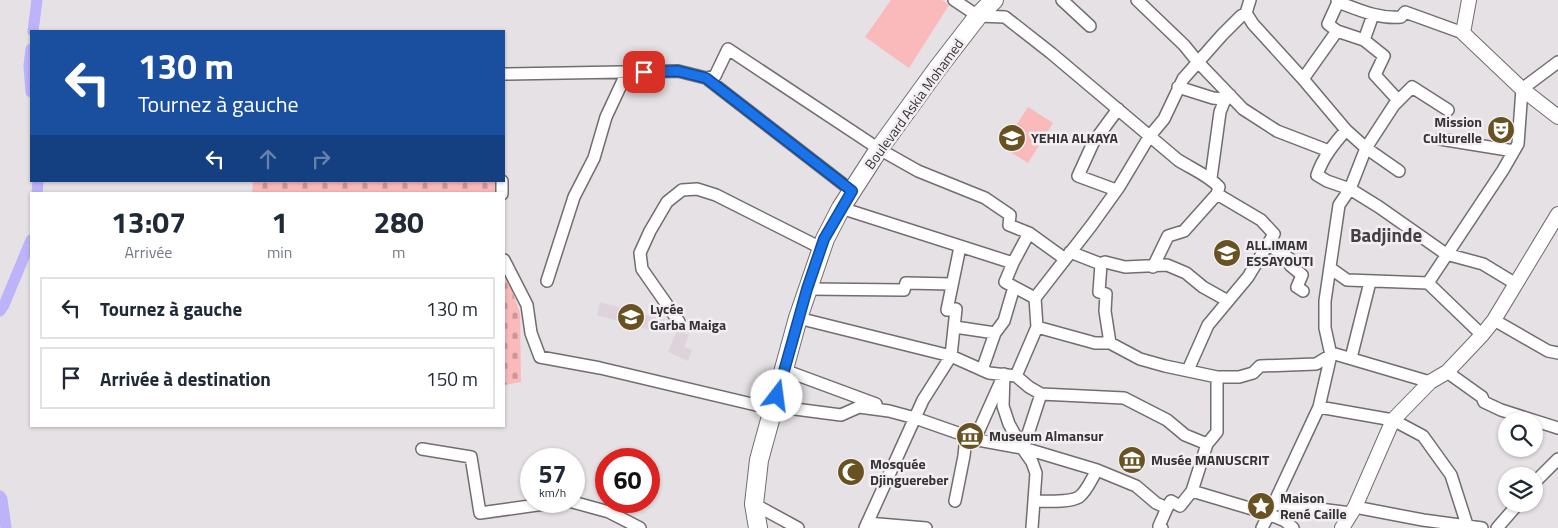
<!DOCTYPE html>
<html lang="fr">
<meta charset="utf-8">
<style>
body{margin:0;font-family:"Titillium Web",sans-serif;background:#f6f6f7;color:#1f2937;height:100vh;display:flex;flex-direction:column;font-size:19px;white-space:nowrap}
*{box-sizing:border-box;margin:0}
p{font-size:16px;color:#747a83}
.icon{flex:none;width:28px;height:28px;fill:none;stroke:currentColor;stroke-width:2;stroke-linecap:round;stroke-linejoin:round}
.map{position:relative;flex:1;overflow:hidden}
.details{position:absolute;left:30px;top:192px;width:475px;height:235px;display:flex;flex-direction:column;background:#fff;border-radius:0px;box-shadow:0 1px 4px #0004}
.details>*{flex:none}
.banner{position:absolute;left:30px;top:30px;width:475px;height:152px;border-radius:0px;box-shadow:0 1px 4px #0004;background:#1a4fa0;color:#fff;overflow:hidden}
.controls{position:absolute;left:1498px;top:412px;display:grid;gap:10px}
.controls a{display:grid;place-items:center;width:45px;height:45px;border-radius:50%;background:#fff;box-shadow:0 1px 4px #0004;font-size:25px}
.speed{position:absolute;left:520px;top:448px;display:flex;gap:10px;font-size:25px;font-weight:700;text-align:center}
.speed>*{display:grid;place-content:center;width:65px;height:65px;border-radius:50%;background:#fff;box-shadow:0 1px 4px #0004;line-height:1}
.speed small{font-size:12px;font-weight:400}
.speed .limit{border:8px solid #d22;background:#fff;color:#111}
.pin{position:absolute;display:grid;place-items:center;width:42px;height:42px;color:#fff;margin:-21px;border-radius:10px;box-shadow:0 2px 8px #0006}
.me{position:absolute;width:55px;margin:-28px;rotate:15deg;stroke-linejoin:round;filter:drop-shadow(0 0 4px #0008)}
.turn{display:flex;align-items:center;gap:18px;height:105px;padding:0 25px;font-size:22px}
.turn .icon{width:65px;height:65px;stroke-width:2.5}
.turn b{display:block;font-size:35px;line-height:42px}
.lanes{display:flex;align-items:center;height:48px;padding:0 25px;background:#0003;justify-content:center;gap:25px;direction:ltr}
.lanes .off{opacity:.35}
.eta{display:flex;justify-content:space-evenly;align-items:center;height:85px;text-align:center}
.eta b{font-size:30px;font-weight:700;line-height:35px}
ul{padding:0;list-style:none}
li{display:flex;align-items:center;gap:15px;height:62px;margin:0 10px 8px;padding:0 15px;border:2px solid #e0e1e3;border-radius:0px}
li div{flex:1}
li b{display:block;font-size:19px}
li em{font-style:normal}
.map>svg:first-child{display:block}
</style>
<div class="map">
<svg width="1558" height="528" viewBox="0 0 1558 528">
<defs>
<pattern id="cemetery-stones" width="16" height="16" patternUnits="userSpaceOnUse" patternTransform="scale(1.25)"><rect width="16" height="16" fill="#fab9ba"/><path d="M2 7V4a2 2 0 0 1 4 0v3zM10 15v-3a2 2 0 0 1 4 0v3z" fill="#cb9798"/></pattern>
</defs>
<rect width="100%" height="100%" fill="#e5e1e4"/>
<path fill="#ded3db" d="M600,302L665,320L661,333L597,315Z
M677,330L689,335L684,347L692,350L688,361L668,352Z"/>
<path fill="url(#cemetery-stones)" d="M253,181H497V194H252Z
M504,269L520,313L521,382L504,385Z"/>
<path fill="#fab9ba" d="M891,0H942L949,5L909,68L865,37Z
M1028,107L1053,123L1028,163L1002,147Z"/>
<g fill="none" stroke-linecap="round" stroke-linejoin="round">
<path stroke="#bdb3fa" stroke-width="11" d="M33,31L37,0
M31,49L29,66L31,92
M37,194L38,181
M0,311L4,305L31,240
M0,496L2,499L6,528"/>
<g stroke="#716d70" stroke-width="14">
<path id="minor" d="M954,0L978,16L1005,17L1051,53L1178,160C1192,169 1208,175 1219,187L1217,194L1261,220L1274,234L1248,277L1208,325L1188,370
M1062,0L1090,26
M1137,0L1184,45L1197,61L1243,109L1277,131L1329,151
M1250,0L1246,13L1253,24L1303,79L1346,130L1366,148L1399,171
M1337,0L1338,2C1359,10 1379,19 1401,17L1405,12L1463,33
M1337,31L1364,40L1384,56L1375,75L1398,100
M1364,40L1373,15
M504,74L678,71L706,78L852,191
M706,78L715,76L728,49L879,149L918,171L985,198L1010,215L1009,225L1029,233L1065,259
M1303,79L1337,31L1328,24L1338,2
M1178,87L1213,98L1223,99L1230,95
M1346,130C1334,144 1323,157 1317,175L1327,181L1350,189L1379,207L1446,254L1483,264L1516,284
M1440,139L1514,151
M1211,178L1220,112L1224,102L1230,95
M502,181V194
M1116,190L1078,176L1093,143L1118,109
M841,208L1013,263L1005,282L1035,298L1037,327L1095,343H1110L1140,359L1165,366L1217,377H1239L1253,373L1260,366L1316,364L1331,355L1335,354L1430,382
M1267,244L1293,261L1290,265L1302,275L1297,287L1303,291
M1070,252L1101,264L1105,262L1125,267L1167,265L1186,273L1203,287L1228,301
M504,260L527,305L531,333L540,357L600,368L773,409H795L841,415L859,407L889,411L915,418L978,440L1027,449L1097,470L1136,486L1156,503L1167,508L1159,526L1162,528
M1013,263L1029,233
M1101,264L1099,292L1106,294L1105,311L1110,343
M1153,267L1168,236L1184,231L1217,194
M1330,268L1347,280L1428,283L1482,335
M547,281L574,197L594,158L606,117L627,72
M1428,283L1503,170L1518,144L1522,89L1558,62
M807,289L904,290L906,283L952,284
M1035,298L1091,226L1119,187L1149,137L1164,119L1183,79L1222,35L1241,16L1246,13
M798,318L951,356L989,373L1016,376
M1494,320L1548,351L1558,353
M679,322L642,269L640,253L650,231L667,202L682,190L697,189L716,195L821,248
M955,327L995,333
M1037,327L1016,376L1029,387L1041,394L1124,398L1167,420L1185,435L1207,444L1217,432V377
M1351,358L1370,282
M784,370L876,404
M982,370L995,333L1004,321L1014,287
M1447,372L1482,397L1484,402L1501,410L1558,428
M1004,374L1003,406L1009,424L1023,449L1032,462L1036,473L1032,528
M1319,407L1393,420L1423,436L1451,475L1468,528
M975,439L1001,381
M422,449L471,457L480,513L566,501
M1023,449L1041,394
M1534,483L1558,459
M1192,491L1207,444
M569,501L609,512L640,528
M955,501L964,456L966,436
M1034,501C1045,501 1069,503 1079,497C1087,491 1092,478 1097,470
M754,504L798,528
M1272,506L1280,504L1351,513
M1355,507L1423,520L1482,528
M1167,508L1171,501L1180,506L1192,491L1269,514L1319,407L1331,355L1325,328V301L1339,205L1350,189L1366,148L1394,105L1412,87L1448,110
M867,523L926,528
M865,528L923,400L951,356L956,309L947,310L960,247
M1262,528L1269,514L1285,521L1293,528
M1497,528L1518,504"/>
</g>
<g stroke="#716d70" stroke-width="16">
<path id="tertiary" d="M1469,0L1463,33L1522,89L1558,117
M1342,528L1355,507L1393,420L1430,382L1447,372L1482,335L1494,320L1558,214"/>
</g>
<g stroke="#716d70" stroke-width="20">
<path id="primary" d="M758,528L754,504L759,460L798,318L825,239L841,208L879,149L937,69L978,16L994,0"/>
</g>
<use href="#minor" stroke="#fff" stroke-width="11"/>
<use href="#tertiary" stroke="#fff" stroke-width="14"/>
<use href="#primary" stroke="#fff" stroke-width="18"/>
</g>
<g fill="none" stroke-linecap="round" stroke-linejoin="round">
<g stroke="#114b97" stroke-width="12">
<path id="route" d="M644,72L678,71L706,78L852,191L824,239L807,289L777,396"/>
</g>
<use href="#route" stroke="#1a73e8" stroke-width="9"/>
</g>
<defs>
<g id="theatre-disc" transform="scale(1.4375)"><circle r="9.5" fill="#695222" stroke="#f3eef2"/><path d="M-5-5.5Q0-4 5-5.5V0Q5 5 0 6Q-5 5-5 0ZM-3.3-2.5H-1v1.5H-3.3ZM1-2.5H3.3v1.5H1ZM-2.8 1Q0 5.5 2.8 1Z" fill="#fff"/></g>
<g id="school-disc" transform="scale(1.4375)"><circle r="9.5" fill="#695222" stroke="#f3eef2"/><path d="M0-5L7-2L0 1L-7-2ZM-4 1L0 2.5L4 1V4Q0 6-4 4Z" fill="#fff"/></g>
<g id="museum-disc" transform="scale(1.4375)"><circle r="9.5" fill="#695222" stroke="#f3eef2"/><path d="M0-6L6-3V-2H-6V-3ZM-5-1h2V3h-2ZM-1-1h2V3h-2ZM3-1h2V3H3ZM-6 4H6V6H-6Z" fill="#fff"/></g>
<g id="mosque-disc" transform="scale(1.4375)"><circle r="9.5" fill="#695222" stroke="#f3eef2"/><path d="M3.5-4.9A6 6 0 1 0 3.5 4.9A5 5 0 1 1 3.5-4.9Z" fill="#fff"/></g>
<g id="sight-disc" transform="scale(1.4375)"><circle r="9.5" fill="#695222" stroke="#f3eef2"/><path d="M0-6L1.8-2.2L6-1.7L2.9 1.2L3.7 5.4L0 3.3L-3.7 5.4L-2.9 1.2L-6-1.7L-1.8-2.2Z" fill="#fff"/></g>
</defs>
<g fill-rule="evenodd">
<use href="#theatre-disc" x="1501" y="130"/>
<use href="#school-disc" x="1012" y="138"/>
<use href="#school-disc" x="1227" y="253"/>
<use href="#school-disc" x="631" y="317"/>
<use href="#museum-disc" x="970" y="436"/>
<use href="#museum-disc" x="1132" y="460"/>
<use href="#mosque-disc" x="851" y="472"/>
<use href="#sight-disc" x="1261" y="506"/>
</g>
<g text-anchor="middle" stroke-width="5" stroke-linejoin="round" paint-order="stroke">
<g font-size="14" fill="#363435" stroke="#f3eef2">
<text transform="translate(914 104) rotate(-54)" y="5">Boulevard Askia Mohamed</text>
</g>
<g font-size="14" font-weight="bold" fill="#363435" stroke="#f3eef2" text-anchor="start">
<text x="1482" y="127" text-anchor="end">Mission<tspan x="1482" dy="16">Culturelle</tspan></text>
<text x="1031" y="143">YEHIA ALKAYA</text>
<text x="1246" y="250">ALL.IMAM<tspan x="1246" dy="16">ESSAYOUTI</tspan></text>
<text x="650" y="314">Lycée<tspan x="650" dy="16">Garba Maiga</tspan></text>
<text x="989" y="441">Museum Almansur</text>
<text x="1151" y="465">Musée MANUSCRIT</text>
<text x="870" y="469">Mosquée<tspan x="870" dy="16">Djinguereber</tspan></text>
<text x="1280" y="503">Maison<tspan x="1280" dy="16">René Caille</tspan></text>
</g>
<g font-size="19" font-weight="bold" fill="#444043" stroke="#f3eef2">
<text x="1386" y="242">Badjinde</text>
</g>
</g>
</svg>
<div class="controls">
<a><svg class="icon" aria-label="search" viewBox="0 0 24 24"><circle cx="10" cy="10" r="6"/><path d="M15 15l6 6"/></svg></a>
<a><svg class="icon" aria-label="layers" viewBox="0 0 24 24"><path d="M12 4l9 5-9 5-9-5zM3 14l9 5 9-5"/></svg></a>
</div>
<div class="speed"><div>57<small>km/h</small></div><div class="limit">60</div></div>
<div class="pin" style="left:644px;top:72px;background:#d93025"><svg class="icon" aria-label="arrive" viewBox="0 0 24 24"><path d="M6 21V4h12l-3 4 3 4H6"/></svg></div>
<svg class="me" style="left:777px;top:396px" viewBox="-20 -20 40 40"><circle r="19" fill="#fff"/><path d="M0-13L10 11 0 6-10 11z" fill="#1a73e8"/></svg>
<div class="banner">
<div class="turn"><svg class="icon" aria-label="left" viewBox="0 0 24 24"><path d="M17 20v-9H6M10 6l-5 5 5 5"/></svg><div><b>130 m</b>Tournez à gauche</div></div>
<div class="lanes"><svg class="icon" aria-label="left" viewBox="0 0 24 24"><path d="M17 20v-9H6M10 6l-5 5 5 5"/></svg><svg class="icon off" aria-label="ahead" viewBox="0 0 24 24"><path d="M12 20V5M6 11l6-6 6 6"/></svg><svg class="icon off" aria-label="right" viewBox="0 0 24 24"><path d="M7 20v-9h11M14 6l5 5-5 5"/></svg></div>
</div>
<section class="details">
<div class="eta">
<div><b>13:07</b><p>Arrivée</p></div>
<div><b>1</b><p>min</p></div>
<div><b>280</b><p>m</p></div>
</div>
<ul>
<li><svg class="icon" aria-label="left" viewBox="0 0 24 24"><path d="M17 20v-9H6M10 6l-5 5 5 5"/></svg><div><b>Tournez à gauche</b></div><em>130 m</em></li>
<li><svg class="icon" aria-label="arrive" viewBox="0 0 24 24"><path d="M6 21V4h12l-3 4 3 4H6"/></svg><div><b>Arrivée à destination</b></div><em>150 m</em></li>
</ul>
</section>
</div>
